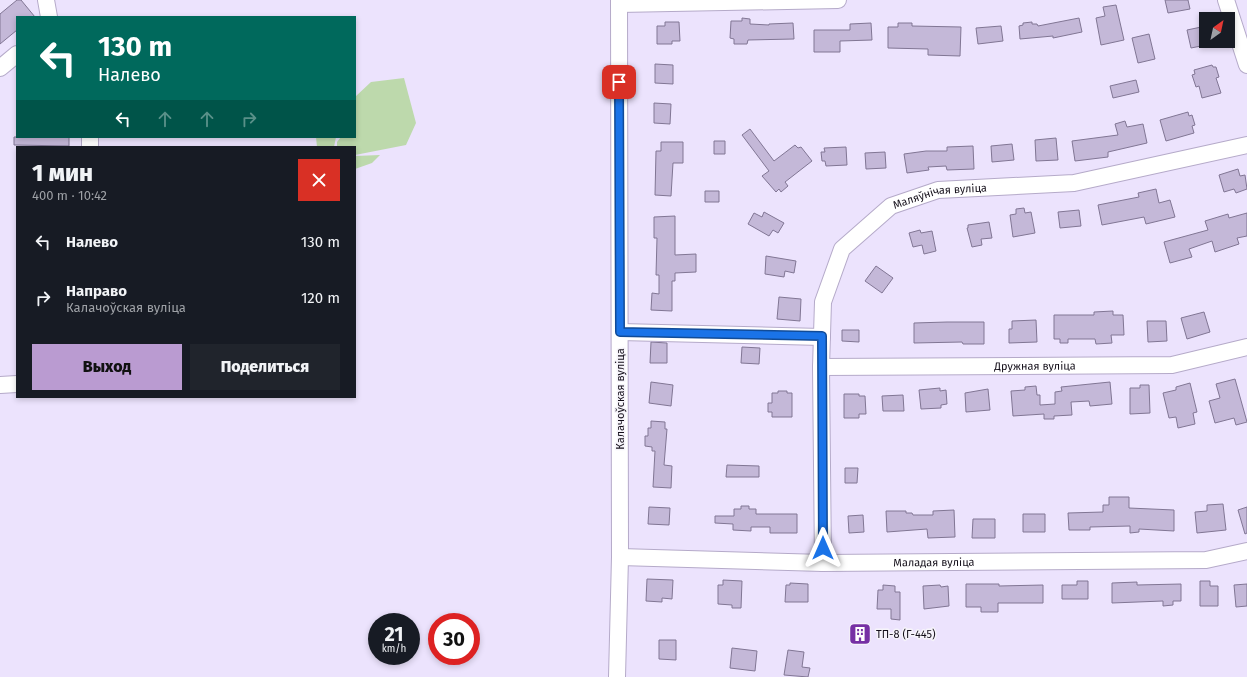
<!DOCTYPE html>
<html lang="ru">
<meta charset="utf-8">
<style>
body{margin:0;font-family:"Fira Sans",sans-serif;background:#20242c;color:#f1f3f6;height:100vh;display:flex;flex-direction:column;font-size:15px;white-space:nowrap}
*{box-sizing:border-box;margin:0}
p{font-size:13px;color:#9ea1a6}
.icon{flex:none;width:22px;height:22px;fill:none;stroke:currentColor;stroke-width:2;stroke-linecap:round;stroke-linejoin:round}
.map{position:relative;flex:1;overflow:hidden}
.sheet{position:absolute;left:16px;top:146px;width:340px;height:252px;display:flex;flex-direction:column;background:#171b24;border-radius:0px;box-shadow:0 2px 6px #0003}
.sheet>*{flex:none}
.guide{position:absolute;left:16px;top:16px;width:340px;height:122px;border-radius:0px;box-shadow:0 2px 6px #0003;background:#00695c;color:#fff;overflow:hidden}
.needle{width:26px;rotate:33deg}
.controls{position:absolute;left:1199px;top:12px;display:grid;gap:8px}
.controls a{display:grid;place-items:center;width:36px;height:36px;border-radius:0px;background:#171b24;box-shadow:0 2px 6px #0003;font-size:20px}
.speed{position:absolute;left:368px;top:613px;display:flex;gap:8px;font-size:20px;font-weight:700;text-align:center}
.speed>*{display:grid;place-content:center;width:52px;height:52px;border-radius:50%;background:#171b24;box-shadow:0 2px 6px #0003;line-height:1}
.speed small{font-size:10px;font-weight:400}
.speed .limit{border:6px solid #d22;background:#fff;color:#111}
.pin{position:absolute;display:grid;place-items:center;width:34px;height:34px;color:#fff;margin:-17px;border-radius:8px;box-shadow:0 2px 6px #0006}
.me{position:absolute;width:44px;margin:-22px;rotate:0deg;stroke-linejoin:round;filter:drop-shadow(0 0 3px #0008)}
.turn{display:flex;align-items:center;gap:14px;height:84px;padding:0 16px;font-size:18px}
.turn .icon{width:52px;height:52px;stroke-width:2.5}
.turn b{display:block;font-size:28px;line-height:34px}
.lanes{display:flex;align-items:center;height:38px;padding:0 16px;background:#0003;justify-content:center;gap:20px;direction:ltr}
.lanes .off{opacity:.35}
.round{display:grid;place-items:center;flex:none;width:42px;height:42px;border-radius:0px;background:#20242c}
.headline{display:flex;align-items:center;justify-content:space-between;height:68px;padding:0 16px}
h1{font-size:24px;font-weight:800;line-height:30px}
.primary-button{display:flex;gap:8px;margin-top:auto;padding:8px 16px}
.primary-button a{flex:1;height:46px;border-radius:0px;background:#ba9bd1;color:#111;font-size:16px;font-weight:800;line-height:46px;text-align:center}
.primary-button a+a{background:#20242c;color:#f1f3f6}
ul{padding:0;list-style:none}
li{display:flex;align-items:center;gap:12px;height:56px;padding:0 16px}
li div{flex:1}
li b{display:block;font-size:15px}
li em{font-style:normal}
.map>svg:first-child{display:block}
</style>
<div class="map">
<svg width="1247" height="677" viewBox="0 0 1247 677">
<rect width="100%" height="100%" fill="#ece3fd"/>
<path fill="#bdd9ac" d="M404,78L416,123L406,145L355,155V147H337V142L341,137H355V97L371,82Z
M316,137H336L334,147H317Z
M380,155L372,163L355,169V156Z"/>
<path fill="#c4b8d8" stroke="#817694" d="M17,0H21L35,17H17V30L0,44V14Z
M1165,0H1188L1190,9L1168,13Z
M1116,5L1124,40L1101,45L1096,18L1105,16L1103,7Z
M742,18L750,19V24L769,25V24L793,23L794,39L748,40L747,44H734V39L730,38L731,21H742Z
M1079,18L1082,32L1053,38V36L1020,39L1019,26L1023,25V23L1032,22V24H1037L1038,26Z
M665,22H679L680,41H672V44H657V26H665Z
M871,23L872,40L840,41V52H814V30H850V24Z
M898,23H912V26L961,27L960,56L928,55V49L888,48V27H898Z
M1001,26L1003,41L978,44L976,28Z
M1206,26V45L1191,48L1187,30Z
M1149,34L1155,59L1138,63L1132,38Z
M655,64L673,65V84L655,83Z
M1212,65L1213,67H1216L1219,77L1216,78L1221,93L1202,98L1199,86L1196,87L1192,75L1195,74L1194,70Z
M1136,80L1139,92L1113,98L1110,86Z
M654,103L671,104L670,124L654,123Z
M1188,112L1189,116L1192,115L1195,125L1192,126L1194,133L1166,141L1160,120Z
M1125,121L1127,127L1143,124L1147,143L1108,152V157L1075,161L1072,141L1118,135L1115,124Z
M750,129L774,161L795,145L798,148L801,147L812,161L785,182L788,186L781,192L779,189L776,192L762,176L769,171L742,135Z
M14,137H69V146L14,145Z
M1056,138L1058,160L1036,161L1035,140Z
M714,141H725V154H714Z
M661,142H683V163H673L671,196L655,195L656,151H661Z
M1012,144L1014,160L992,162L991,146Z
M973,146L974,169L947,170L946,166L928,167L929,170L907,173L904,154L926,151H947V147Z
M846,147L847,165L826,166L825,161H822L821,152H825L824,148Z
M885,152L886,168L866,169L865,153Z
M1238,169L1240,176L1245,175L1247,189L1236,193L1234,189L1224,192L1219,175Z
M1156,189L1159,203L1170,200L1175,217L1146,224L1144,217L1102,225L1098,205L1139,197L1138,193Z
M705,191H719V202H705Z
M1024,208L1025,213L1031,212L1035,233L1013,237L1010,215L1016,214V209Z
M1079,210L1081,226L1060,228L1058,212Z
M764,212L784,223L778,233L773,230L769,236L748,224L754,213L762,217Z
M1247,213V236L1237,238L1239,244L1215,252L1212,241L1189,249L1192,257L1170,263L1164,242L1208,230L1205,221L1228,214L1229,218Z
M675,216V255L696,254V272L675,273V281H672V311L651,310L652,293L659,294V275H656L657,238H654V217Z
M989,222L992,238L981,239L982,245L972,247L967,228H968V225Z
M920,230L921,233L932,231L936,251L924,254L922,245L913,247L909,233Z
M766,256L796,261L794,273L785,271L784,277L765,274Z
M876,266L893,278L882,293L865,281Z
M779,297L801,299L800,321L777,319Z
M1113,311V315H1123L1124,335H1111L1112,343L1096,344L1095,339H1068V343H1060V339H1054V315H1094V312Z
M1204,312L1210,332L1187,339L1181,318Z
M1036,320L1037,342L1009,343V329H1012V321Z
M1147,321H1166L1167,341L1148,342Z
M947,322H984V344H963L962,342L914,343V323Z
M842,330H859V342L842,341Z
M651,342L667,343V363H650Z
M742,347L760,348L759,364L741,363Z
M1235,379L1247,422L1236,425L1234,418L1215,423L1209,401L1220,398L1216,384Z
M651,382L673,385L671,406L649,403Z
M1110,382L1112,404L1090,406L1089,401L1071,402L1072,415L1054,416V419H1044V414L1013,416L1011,391L1025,390V387L1036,386L1037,395H1040V405L1055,404V392L1062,391L1061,387Z
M1190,383L1197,412L1193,413L1195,424L1178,428L1176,417L1169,418L1163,393L1176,390V387Z
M1140,385H1149L1150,413L1130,414V388H1140Z
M940,388V391L946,390L947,404L941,405V408L921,409L919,390Z
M988,389L990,410L966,412L965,393Z
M778,391H787V393H792V417H772V412H768V403H772V393H778Z
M844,394H859V396H865L866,414H859V418H844Z
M903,395L904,411H883L882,396Z
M651,421L665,422V429H667L664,465L672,466L671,488L653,487L655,451H652V447L645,446V436H648V428H651Z
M727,465L759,466V477H726Z
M845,468H858L857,483H845Z
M1109,497H1129V508L1174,510V531L1139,529V532L1130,533V526L1090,527V530H1069L1068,513L1103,512V505H1109Z
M1223,504L1226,530L1197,533L1195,512L1207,511V505Z
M741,506H749V509H756V514H797V533H770V527H751V531L733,530V524L715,523V516H734V509H741Z
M649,507L670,508L669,525L648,524Z
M1247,507V533L1245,534L1238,510Z
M954,510L955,537L928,538L927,529L887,532L886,511H906V513H912L913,515H933V511Z
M1023,514H1045V532H1023Z
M863,515L864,532L849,533L848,516Z
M973,519H995V538H972Z
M647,579L673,580L672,599L662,598V602L646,601Z
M723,580L742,581L741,608H732V605L718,604V585H723Z
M1077,581H1088V599H1062V585H1077Z
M1200,581H1210V586H1218V606H1200Z
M1137,582V585L1181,584V601H1173V605L1163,606V601L1112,603V583Z
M790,583L808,584V602H785L786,585H790Z
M966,584H999V586L1043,585V603H998V612H981V607H966Z
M1247,584V606L1236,607L1234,585Z
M883,585L895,586V592H900V620L891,619V609H877L878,590H883Z
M940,585L941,587L948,586L949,606L924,609L923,586Z
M659,640H676V660L659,659Z
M732,648L757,651L755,671L730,668Z
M788,650L804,652L802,667L810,668L808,677L784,675Z"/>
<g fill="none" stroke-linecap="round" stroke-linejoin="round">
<g stroke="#b5aac9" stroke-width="18">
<g id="minor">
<path d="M46,0L49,17"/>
<path d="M1226,0L1247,65"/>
<path d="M619,4L838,0"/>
<path d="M0,68L17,54"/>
<path d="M90,147V137"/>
<path d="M620,332L822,337"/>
<path id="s1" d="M821,367L1172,365L1247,347"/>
<path d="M0,385L17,384"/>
<path id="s2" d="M620,557L823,563L1206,560L1247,551"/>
<path id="s3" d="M823,563L821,367L823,302L842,249L891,206L938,190L1074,183L1247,145"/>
<path d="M617,677L620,557L619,0"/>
</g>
</g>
<use href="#minor" stroke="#fff" stroke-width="16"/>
</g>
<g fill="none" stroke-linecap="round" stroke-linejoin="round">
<g stroke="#114b97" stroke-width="10">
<path id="route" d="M619,82L620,332L822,336L823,548"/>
</g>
<use href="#route" stroke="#1a73e8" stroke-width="7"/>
</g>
<defs>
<g id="building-square" transform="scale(1.15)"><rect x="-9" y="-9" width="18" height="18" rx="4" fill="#7630a4" stroke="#f6f4fa"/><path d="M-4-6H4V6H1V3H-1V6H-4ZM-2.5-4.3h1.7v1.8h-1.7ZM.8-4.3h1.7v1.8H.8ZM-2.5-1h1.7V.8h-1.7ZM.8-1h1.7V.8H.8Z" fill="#fff"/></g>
</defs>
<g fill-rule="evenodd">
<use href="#building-square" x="860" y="634"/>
</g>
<g text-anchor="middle" stroke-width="3" stroke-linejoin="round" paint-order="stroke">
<g font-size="11" fill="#130e19" stroke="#f6f4fa">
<text dy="4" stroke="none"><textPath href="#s3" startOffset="433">Маляўнічая вуліца</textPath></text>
<text dy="4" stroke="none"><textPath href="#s1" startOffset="214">Дружная вуліца</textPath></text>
<text transform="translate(620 399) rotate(-90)" y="4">Калачоўская вуліца</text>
<text dy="4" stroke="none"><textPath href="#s2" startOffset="314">Маладая вуліца</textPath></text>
</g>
<g font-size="11" fill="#130e19" stroke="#f6f4fa" text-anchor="start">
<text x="876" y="638">ТП-8 (Г-445)</text>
</g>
</g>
</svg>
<div class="controls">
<a><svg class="needle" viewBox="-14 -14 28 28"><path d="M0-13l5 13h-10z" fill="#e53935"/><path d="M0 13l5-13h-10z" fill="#9ea1a6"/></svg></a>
</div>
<div class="speed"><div>21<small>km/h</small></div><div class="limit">30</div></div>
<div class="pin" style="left:619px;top:82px;background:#d93025"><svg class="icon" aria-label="arrive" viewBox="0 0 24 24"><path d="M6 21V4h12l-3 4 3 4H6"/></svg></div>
<svg class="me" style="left:823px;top:548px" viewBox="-20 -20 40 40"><path d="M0-17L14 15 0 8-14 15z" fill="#1a73e8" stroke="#fff" stroke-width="4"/></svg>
<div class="guide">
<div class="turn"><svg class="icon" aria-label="left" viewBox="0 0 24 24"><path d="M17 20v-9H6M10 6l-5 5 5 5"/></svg><div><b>130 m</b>Налево</div></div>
<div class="lanes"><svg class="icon" aria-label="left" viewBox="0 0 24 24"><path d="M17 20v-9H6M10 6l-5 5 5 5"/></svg><svg class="icon off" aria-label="ahead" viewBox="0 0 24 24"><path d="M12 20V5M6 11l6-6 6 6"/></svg><svg class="icon off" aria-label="ahead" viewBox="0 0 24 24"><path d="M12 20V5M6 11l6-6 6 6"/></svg><svg class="icon off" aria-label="right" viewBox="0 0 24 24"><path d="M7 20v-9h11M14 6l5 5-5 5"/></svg></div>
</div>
<section class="sheet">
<div class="headline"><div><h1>1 мин</h1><p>400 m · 10:42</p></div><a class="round" style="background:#d93025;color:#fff"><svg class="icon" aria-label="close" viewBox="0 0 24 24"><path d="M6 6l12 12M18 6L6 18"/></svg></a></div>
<ul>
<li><svg class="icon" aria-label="left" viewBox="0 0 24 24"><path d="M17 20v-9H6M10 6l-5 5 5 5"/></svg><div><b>Налево</b></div><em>130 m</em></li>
<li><svg class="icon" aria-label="right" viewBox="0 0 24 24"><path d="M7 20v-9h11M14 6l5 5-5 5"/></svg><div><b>Направо</b><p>Калачоўская вуліца</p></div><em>120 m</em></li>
</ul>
<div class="primary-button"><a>Выход</a><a>Поделиться</a></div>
</section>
</div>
